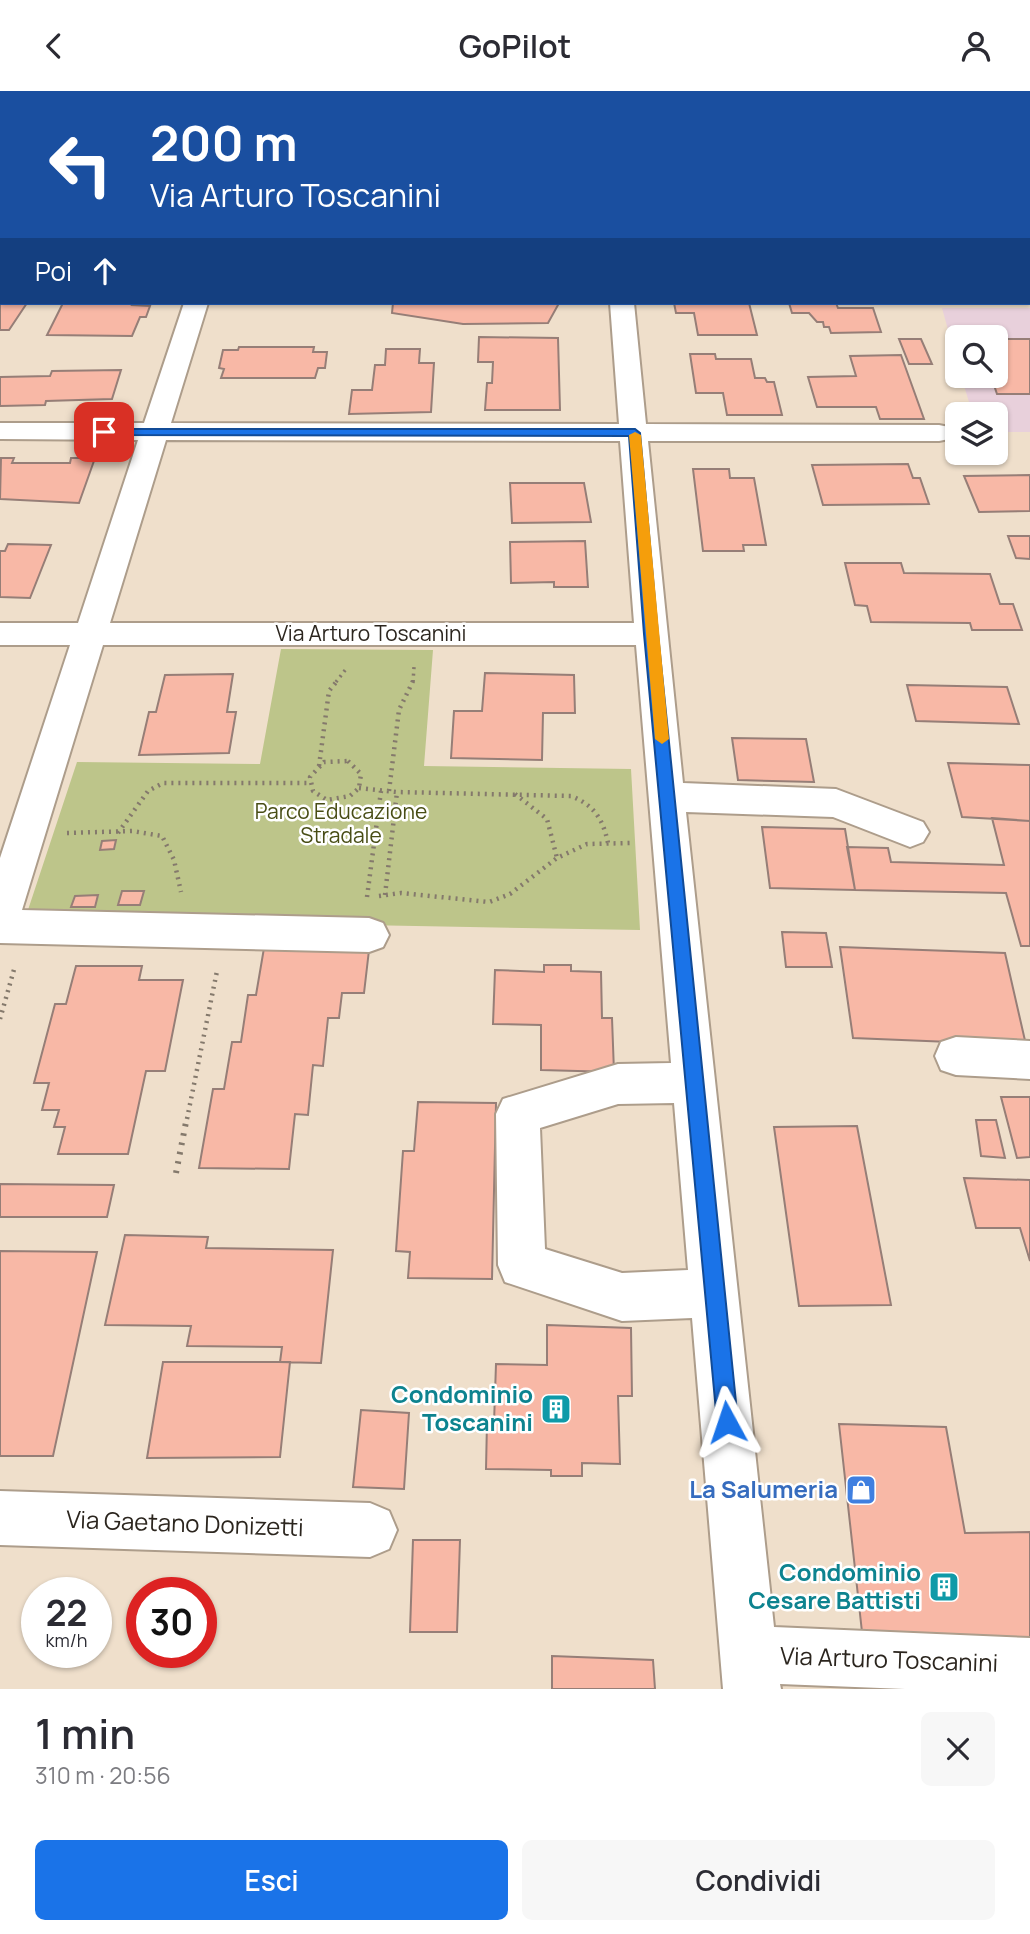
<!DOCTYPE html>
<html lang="it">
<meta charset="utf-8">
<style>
body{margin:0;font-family:Manrope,sans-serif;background:#f7f7f7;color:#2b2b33;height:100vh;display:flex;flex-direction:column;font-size:26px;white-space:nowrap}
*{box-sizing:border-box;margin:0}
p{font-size:23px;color:#7c7c81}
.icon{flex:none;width:38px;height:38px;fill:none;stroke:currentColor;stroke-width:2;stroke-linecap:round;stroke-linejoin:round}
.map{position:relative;height:1598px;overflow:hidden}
.side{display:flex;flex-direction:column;background:#fff;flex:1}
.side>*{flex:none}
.banner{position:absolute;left:0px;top:0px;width:1031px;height:214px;box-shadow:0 2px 5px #0004;background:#1a4fa0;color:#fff;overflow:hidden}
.fabs{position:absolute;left:945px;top:234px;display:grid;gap:14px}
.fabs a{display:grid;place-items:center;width:63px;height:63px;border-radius:10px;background:#fff;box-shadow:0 2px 5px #0004;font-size:35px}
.speed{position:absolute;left:21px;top:1486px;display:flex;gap:14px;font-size:35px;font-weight:700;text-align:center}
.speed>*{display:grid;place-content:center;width:91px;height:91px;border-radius:50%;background:#fff;box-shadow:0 2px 5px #0004;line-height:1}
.speed small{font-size:18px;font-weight:400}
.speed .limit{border:10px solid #d22;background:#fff;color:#111}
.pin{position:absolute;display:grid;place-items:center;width:60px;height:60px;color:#fff;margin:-30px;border-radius:14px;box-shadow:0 4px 10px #0006}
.me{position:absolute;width:77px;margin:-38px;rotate:355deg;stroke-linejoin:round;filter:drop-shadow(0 0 5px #0008)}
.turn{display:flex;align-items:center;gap:24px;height:147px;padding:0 35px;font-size:32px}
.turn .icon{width:91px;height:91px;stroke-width:2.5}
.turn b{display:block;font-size:49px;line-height:60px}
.then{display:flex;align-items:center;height:66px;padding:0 35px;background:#0003;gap:14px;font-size:26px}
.round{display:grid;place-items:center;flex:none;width:74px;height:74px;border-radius:10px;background:#f7f7f7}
.head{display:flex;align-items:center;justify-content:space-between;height:119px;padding:0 35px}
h1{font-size:42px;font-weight:600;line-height:52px}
.primary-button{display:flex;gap:14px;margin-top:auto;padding:14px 35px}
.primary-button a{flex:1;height:80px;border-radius:10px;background:#1a73e8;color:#fff;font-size:28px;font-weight:600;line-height:80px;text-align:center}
.primary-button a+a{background:#f7f7f7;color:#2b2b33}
header{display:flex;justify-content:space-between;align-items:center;height:91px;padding:0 35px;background:#fff;font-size:32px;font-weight:600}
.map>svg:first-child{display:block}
</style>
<header><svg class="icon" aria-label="back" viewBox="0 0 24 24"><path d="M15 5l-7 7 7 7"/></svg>GoPilot<svg class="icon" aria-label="person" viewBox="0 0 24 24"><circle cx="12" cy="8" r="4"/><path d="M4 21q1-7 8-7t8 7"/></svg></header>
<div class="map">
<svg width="1030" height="1598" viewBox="0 0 1030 1598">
<rect width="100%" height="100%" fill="#efdfcb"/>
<path fill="#e8d0db" d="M942,217H1030V341H996V324H973L961,285H996V247H957V271Z"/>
<path fill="#bdc58a" d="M281,558L433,559L424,675L631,678L640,839L25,828L77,671L260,673Z"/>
<path fill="#f8b8a6" stroke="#967e77" stroke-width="2" d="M77,0H148L77,2Z
M662,0H764V2H663Z
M0,195L2,212H27L9,239H0Z
M63,212H133L132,214L150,215L146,226H140L132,245L47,244Z
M393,212H557L558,214L548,232L463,233L392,222Z
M674,212H749L757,244H698L694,222H676Z
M789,212H836L838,217H873L881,241L831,242L829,236H824L823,231H817L809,222H792Z
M479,246L558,247L560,319H485L487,292H492L493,271H478Z
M899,248H921L932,273H909Z
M996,248H1030V303H997L991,285H996Z
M239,256H314L313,261H327L325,277H318L315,287H221L224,278L219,277L223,259H238Z
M386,258H420L419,272H434L431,321L349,323L352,299H372L375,274H385Z
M690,263H715L716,268H751L755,287H765L767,291H774L782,324H727L723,302H696Z
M901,264L924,328H880L876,316H817L808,286L856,285L850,265Z
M121,279L112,308L46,310L45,314L0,315V286L50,285L52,280Z
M1,367H14L12,372H70L71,367H95L79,412L0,408Z
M908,373L913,387H920L929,413L823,414L812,374Z
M693,378H729L730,387H754L766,454H743L744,460H703Z
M1030,384V420L979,421L964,385Z
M510,392H584L591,431L512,432Z
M1008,445H1030V468L1016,467Z
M585,450L588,496H554V491L511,492L510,451Z
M8,453L51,454L30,507L0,506V460H5Z
M845,472H901L904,482L990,483L1000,513H1013L1022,539H972L970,532L871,531L867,515L855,514Z
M485,582L574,584L575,622H543L542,669L451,667L454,620H482Z
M233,583L227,621H236L229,662L139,664L149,621H156L165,584Z
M907,594L1007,596L1019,633L916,630Z
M732,647L806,648L814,691L738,689Z
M948,672L1030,674V730L962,726Z
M992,727L1030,730V855H1021L1006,802L855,799L847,756L888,757L891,771L1004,774Z
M762,736L845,738L855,799L770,797Z
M116,749L114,758L100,759L102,750Z
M122,800H144L140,814H118Z
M98,804L95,816H71L75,805Z
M782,841L826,842L832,876H786Z
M840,856L1005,862L1026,954L853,947Z
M264,857L369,859L364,902H342L339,927H328L323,975L313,974L308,1024L295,1023L289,1078L199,1077L213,998H224L232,951H241L248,904H256Z
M544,874H571V880L601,881L602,927H612L614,981L541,979V934L493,933L495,879L544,881Z
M76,875H142L139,889H183L165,980H146L128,1063H58L65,1036H54L59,1019H42L49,992H34L55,913H66Z
M1001,1006H1030V1066L1017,1067Z
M418,1011L496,1012L492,1188L408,1187L410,1161L396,1160L403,1060H414Z
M976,1029H996L1005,1067L981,1065Z
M857,1035L891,1214L799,1215L774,1036Z
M964,1087L1030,1089V1170L1020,1137H976Z
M0,1093L114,1094L107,1126H0Z
M125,1144L208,1146L206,1157L333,1159L321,1272L280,1271L282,1256L187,1255L191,1235L105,1234Z
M0,1160L97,1161L53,1365H0Z
M547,1234L631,1237L632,1305H618L620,1373L582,1372V1385H551V1379L486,1378L487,1331L494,1332L496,1273L547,1274Z
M163,1271H290L280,1366L147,1367Z
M361,1319L409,1322L404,1398L353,1396Z
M839,1333L946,1336L965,1442L1030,1441V1556L863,1550Z
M413,1449H460L457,1541H410Z
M552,1565L653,1569L655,1598H552Z"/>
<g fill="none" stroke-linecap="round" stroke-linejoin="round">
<g stroke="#ad9d8b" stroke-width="4">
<path id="minor" d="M315,0H335V2H315Z
M515,0H536L538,2H516Z
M983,0H1003V2H983Z
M0,18H2L0,35Z
M1029,68H1030V83H1029Z
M1029,136H1030V150H1029Z
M0,141H2V155H0Z
M1029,171H1030V185H1029Z
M184,212H208L171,332L619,333L610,212H634L646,333L939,334L949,336L953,342L949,348L939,350H648L683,692L836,698L923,731L929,741L923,751L910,756L833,726L686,721L774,1536L1030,1547V1598H905L780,1593L781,1598H723L692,1227L622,1230L505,1191L498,1174L496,1023L503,1008L618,973L671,972L636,554H103L22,819L369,827L383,832L389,844L383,856L369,861L0,852V767L70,554H0V532H78L138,349L0,348V332H144ZM166,349L620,350L634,532H110ZM674,1012L688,1179L622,1182L545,1158L540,1037L618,1013Z
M956,946L1030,950V988L956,984L941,979L935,965L941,951Z
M0,1400L370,1412L389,1420L397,1439L389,1458L370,1466L0,1454Z"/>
</g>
<path stroke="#84796c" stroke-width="3.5" stroke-dasharray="2 4.5" stroke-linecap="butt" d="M336,591L346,578
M413,591L414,576"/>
<path stroke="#84796c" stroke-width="4.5" stroke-dasharray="2 5" stroke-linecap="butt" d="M348,670L361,683L359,697L350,705L327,709L313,700L310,686L324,671Z
M319,675L329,600L337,590
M359,697L397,701L571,705C594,714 603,728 608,752
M389,700L399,619L413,590
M515,703L547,728L557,767
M67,742L132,740L162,745L174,769L181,801
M118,742L148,700L163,692H309
M385,804L397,701
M379,805L401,802L489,811L510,803L557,767L587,753L632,752
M367,806L381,700
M0,928L15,875
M187,1028L217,880"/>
<path stroke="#84796c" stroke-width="6" stroke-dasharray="2.5 7" stroke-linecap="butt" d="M176,1082L187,1026"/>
<use href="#minor" fill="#fff" fill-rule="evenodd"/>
</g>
<path fill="#1a73e8" stroke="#114b97" stroke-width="2" d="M100,338H635L640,342L658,543L738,1331L735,1338L727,1341L720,1338L717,1331L644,543L629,345L104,344L100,343Z"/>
<path fill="#f59e0b" d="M635,341L641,344L669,648L662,653L655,648L629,344Z"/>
<defs>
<g id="building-square" transform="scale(1.575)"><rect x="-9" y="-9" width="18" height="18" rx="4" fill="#0f9aa8" stroke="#fff"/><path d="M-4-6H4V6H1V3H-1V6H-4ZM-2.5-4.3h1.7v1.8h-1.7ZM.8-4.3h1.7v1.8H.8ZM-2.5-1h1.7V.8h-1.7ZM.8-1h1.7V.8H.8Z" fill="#fff"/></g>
<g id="shop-square" transform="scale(1.575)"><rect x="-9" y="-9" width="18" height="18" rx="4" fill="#3f7fe0" stroke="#fff"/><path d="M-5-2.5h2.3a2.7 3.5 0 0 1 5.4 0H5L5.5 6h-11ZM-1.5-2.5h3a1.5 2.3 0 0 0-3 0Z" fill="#fff"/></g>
</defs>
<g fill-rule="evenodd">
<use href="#building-square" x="556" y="1318"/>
<use href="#shop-square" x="861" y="1399"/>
<use href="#building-square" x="944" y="1496"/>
</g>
<g text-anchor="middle" stroke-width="5" stroke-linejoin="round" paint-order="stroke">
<g font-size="21" fill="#2b251e" stroke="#fff">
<text x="371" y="550">Via Arturo Toscanini</text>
</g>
<g font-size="21" fill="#484d15" stroke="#fff">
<text x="341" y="728">Parco Educazione<tspan x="341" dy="24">Stradale</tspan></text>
</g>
<g font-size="24" font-weight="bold" fill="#0d838f" stroke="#fff" text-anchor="end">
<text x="533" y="1312">Condominio<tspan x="533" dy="28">Toscanini</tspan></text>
<text x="921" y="1490">Condominio<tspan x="921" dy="28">Cesare Battisti</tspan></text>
</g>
<g font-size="24" font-weight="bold" fill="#366cbe" stroke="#fff" text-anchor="end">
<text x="838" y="1407">La Salumeria</text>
</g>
<g font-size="24" fill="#2b251e" stroke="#fff">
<text transform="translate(185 1433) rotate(2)" y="8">Via Gaetano Donizetti</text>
<text transform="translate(889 1569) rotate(2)" y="8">Via Arturo Toscanini</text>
</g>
</g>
</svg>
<div class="fabs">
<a><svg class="icon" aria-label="search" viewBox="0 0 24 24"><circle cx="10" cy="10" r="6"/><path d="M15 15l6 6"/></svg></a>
<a><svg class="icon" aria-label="layers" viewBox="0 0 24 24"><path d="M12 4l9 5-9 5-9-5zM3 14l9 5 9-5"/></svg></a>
</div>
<div class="speed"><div>22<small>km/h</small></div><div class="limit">30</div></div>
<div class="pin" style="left:104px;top:341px;background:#d93025"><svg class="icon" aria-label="arrive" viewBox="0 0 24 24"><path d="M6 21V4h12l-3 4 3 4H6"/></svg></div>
<svg class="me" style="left:727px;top:1331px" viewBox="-20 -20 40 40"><path d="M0-17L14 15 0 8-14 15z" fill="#1a73e8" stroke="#fff" stroke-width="4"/></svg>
<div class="banner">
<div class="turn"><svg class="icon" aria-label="left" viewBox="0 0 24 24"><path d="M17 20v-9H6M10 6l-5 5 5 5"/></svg><div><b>200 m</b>Via Arturo Toscanini</div></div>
<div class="then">Poi<svg class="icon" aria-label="ahead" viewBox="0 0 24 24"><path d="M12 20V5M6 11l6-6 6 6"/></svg></div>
</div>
</div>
<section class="side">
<div class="head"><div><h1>1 min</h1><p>310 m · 20:56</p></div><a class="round"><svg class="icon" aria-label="close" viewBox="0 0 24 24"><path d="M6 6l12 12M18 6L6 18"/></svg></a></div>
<div class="primary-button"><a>Esci</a><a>Condividi</a></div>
</section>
